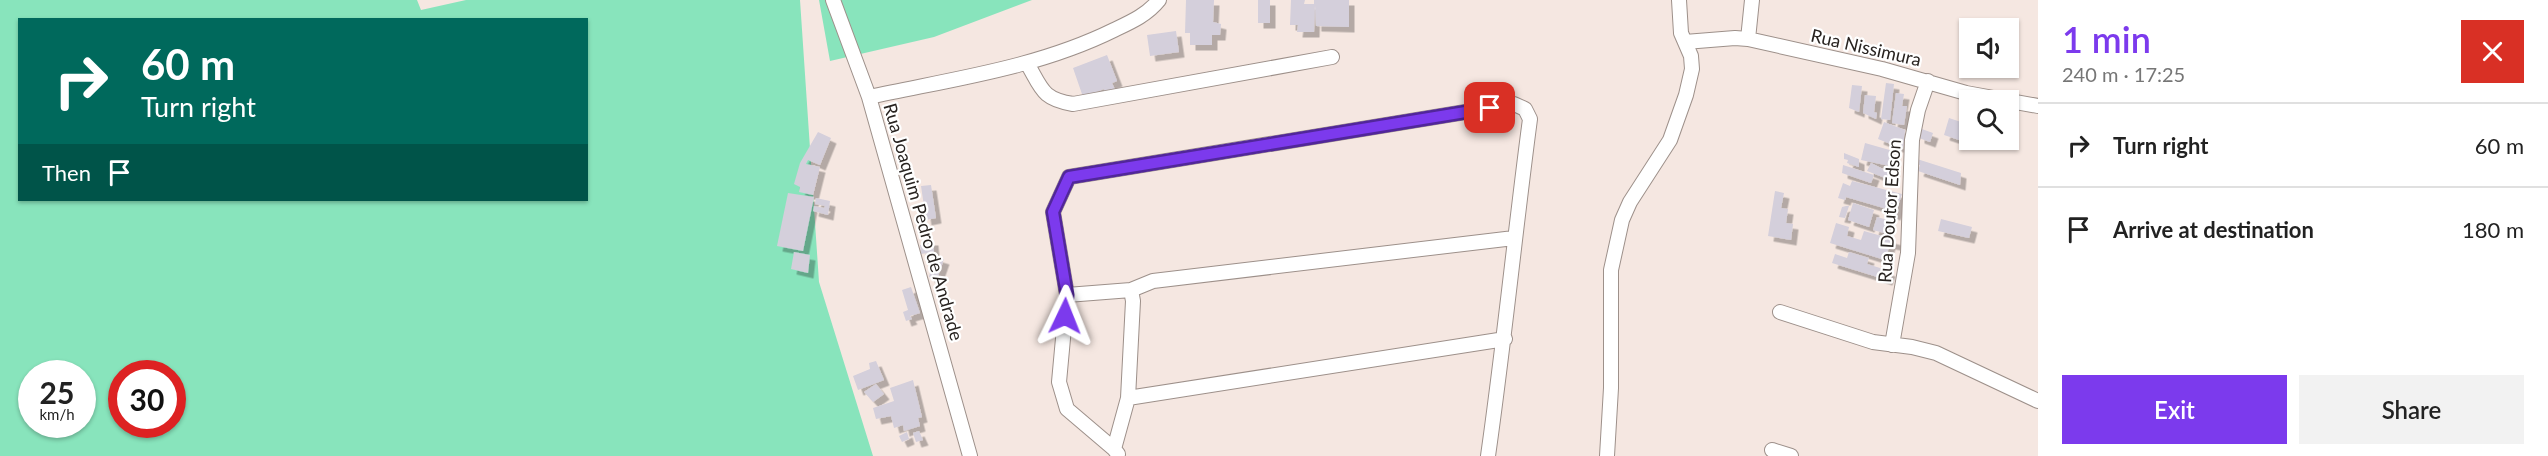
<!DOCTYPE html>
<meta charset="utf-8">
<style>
body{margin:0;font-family:Lato,sans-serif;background:#f2f2f2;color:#222;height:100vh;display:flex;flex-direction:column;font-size:22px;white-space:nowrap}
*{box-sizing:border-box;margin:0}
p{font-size:20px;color:#767676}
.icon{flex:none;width:33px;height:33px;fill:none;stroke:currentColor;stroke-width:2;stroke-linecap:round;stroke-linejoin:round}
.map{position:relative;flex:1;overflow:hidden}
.side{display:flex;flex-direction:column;background:#fff;width:510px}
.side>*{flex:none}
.banner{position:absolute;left:18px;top:18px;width:570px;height:183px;border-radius:0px;box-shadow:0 2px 4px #0004;background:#00695c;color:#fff;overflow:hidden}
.controls{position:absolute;left:1959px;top:18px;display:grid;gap:12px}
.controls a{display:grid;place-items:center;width:60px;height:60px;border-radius:0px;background:#fff;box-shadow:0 2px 4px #0004;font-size:30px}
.speed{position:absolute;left:18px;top:360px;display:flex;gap:12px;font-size:30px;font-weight:700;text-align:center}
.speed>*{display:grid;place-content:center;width:78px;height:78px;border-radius:50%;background:#fff;box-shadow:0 2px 4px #0004;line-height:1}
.speed small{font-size:15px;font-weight:400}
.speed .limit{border:9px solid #d22;background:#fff;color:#111}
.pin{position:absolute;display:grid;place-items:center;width:51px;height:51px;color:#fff;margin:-26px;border-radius:12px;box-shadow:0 3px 9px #0006}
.me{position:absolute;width:66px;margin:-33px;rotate:2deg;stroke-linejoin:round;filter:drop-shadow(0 0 4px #0008)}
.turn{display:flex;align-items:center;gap:21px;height:126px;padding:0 24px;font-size:27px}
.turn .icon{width:78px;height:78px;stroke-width:2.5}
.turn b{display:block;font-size:42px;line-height:51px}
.then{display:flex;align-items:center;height:57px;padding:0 24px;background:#0003;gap:12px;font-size:22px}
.round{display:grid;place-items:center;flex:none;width:63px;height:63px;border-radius:0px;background:#f2f2f2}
.overview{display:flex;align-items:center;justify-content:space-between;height:102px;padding:0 24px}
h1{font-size:36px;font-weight:600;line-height:45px;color:#7c3aed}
.button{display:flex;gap:12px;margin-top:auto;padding:12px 24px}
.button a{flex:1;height:69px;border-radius:0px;background:#7c3aed;color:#fff;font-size:24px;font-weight:600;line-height:69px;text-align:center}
.button a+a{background:#f2f2f2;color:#222}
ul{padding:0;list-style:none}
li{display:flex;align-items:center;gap:18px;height:84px;padding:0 24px;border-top:2px solid #e0e0e0}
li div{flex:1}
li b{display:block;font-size:22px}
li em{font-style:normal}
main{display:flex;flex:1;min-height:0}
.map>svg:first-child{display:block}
</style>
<main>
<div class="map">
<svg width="2038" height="456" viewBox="0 0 2038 456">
<defs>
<filter id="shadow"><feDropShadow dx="5.5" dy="5.5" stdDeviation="0" flood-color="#0004"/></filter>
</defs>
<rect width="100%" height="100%" fill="#f5e7e1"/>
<path fill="#88e4bc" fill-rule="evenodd" d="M0,0H417L421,10L466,0H800L819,282L873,456H0ZM20,20H586V200H20ZM32,374H82V424H32ZM122,374H172V424H122Z
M819,0H1032L934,37L830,61Z"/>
<path fill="#d4cfdb" filter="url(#shadow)" d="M1186,0H1214L1213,22L1221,24L1220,35H1212V45H1190V33H1185Z
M1258,0H1270V23H1258Z
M1291,0H1305L1304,4H1314V0H1349V27L1316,26L1315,5L1314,32H1297L1298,25H1290Z
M1176,31L1179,52L1150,56L1147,35Z
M1107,55L1117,81L1112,83L1116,92L1106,95L1104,89L1083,97L1073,68Z
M1886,83L1894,84L1890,120L1881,119Z
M1852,85L1862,86L1859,112L1849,108Z
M1896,93L1904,94L1902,106H1907L1904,125L1892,123Z
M1865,95L1876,96L1874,112L1877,113L1876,119L1863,113Z
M1949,118L1967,124L1962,141L1944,135Z
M1884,122L1905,130L1903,149L1878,139Z
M1919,128L1933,133L1930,142L1919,138Z
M818,132L831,138L820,165L808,160L806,164L820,167L813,195L799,192L800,187L794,184L800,163Z
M1865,143L1893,151L1890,166L1861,160Z
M1844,153L1859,159V167L1847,163L1848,160L1844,159Z
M1917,159L1961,173L1960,185L1918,171L1920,165L1915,164Z
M1871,163L1891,173L1888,179L1867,171Z
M1843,165L1874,175L1871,183L1842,173Z
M1852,181L1902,194L1895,215L1887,212V209L1846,197L1845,200L1838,198L1843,183L1850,186Z
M931,185L936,218L926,220L921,186Z
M1775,191L1784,193L1781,208L1788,209L1786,223L1793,224L1791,240L1768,236Z
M788,193L814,197L803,251L777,246Z
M816,198L830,201L828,215L813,211L814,206L824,208L825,206L815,204Z
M1853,203L1874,210L1869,227L1848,220Z
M1846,206H1849L1845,218L1839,217L1842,207Z
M1877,217L1888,220L1884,233L1873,230Z
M1941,219L1972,227L1969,238L1938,231Z
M1836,223L1849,227L1847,236L1861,240L1864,231L1896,240L1895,245L1890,244L1885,260L1830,243Z
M926,240H933L934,252L921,254L920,245L927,244Z
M794,252L810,255L808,273L791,269Z
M1849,252L1869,258L1867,264L1890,271L1887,280L1832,263L1835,254L1847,258Z
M934,256L944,259L937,279L929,277Z
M911,287L920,313L910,316L912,319L906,321L903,312L908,310L902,290Z
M876,361L884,380L858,390L853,376L870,369L869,363Z
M913,380L922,417L918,418L920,426L904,431L903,425L894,428L891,416L876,419L873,408L894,401L890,388Z
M876,384L884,394L873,402L864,392Z
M919,431L923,440L916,442L913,433Z
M907,432L909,439L902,442L899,436Z"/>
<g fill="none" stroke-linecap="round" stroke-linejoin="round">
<g stroke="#9d908a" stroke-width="16">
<path id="minor" d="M833,0L869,97L970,456
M1748,39L1752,0
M1685,42L1735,38L1748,39L1882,69L1966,93L2038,106
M1027,63C1042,89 1042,99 1073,104L1332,57
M869,97C952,79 1037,68 1114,30C1131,22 1147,15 1159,0
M1067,295L1131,290
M1780,312L1873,342L1912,347L1936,353L2038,401
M1892,345L1908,253L1912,140L1918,110L1928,81
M1128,398L1505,339
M1114,449L1067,409L1059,382L1067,295L1053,212L1069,177L1514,104L1525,109L1530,119C1515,232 1504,344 1488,456
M1772,450L1791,456
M1118,454L1114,449L1128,398L1133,301L1131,290L1153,281L1514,238
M1607,456L1611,388V270L1622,220L1630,202L1670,140L1686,95L1692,69L1691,56L1681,33L1679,0"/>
</g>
<use href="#minor" stroke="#fff" stroke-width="14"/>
</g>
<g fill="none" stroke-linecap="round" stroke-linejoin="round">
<g stroke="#51269a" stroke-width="15">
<path id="route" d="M1065,316L1067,295L1053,212L1069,177L1490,108"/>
</g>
<use href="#route" stroke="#7c3aed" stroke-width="10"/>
</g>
<g text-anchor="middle" stroke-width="4.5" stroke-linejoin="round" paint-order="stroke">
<g font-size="18" fill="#282320" stroke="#fff">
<text transform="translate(1866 48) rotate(13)" y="6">Rua Nissimura</text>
<text transform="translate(1890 211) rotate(-86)" y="6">Rua Doutor Edson</text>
<text transform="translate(923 222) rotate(74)" y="6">Rua Joaquim Pedro de Andrade</text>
</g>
</g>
</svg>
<div class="controls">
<a><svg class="icon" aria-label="sound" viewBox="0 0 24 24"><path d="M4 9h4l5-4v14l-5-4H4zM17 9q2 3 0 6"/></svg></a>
<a><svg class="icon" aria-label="search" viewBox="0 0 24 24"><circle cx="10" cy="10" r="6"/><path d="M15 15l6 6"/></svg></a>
</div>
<div class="speed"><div>25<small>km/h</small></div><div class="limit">30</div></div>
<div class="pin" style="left:1490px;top:108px;background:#d93025"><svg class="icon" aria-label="arrive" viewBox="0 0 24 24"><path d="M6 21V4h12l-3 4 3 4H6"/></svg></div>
<svg class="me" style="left:1065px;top:316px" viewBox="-20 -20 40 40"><path d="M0-17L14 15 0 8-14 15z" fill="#7c3aed" stroke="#fff" stroke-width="4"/></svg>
<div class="banner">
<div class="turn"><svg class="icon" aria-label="right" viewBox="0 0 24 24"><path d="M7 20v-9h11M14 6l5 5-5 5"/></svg><div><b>60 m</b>Turn right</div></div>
<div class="then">Then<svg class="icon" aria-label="arrive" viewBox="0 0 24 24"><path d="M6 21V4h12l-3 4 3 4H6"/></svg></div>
</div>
</div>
<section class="side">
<div class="overview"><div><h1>1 min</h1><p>240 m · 17:25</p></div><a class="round" style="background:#d93025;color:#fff"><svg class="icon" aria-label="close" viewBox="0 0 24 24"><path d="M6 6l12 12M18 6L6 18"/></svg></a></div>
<ul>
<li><svg class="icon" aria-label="right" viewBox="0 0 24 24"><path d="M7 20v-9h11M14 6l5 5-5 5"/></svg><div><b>Turn right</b></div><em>60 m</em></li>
<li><svg class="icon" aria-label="arrive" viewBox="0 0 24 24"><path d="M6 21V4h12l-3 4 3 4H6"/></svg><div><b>Arrive at destination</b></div><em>180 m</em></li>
</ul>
<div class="button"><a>Exit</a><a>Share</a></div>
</section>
</main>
